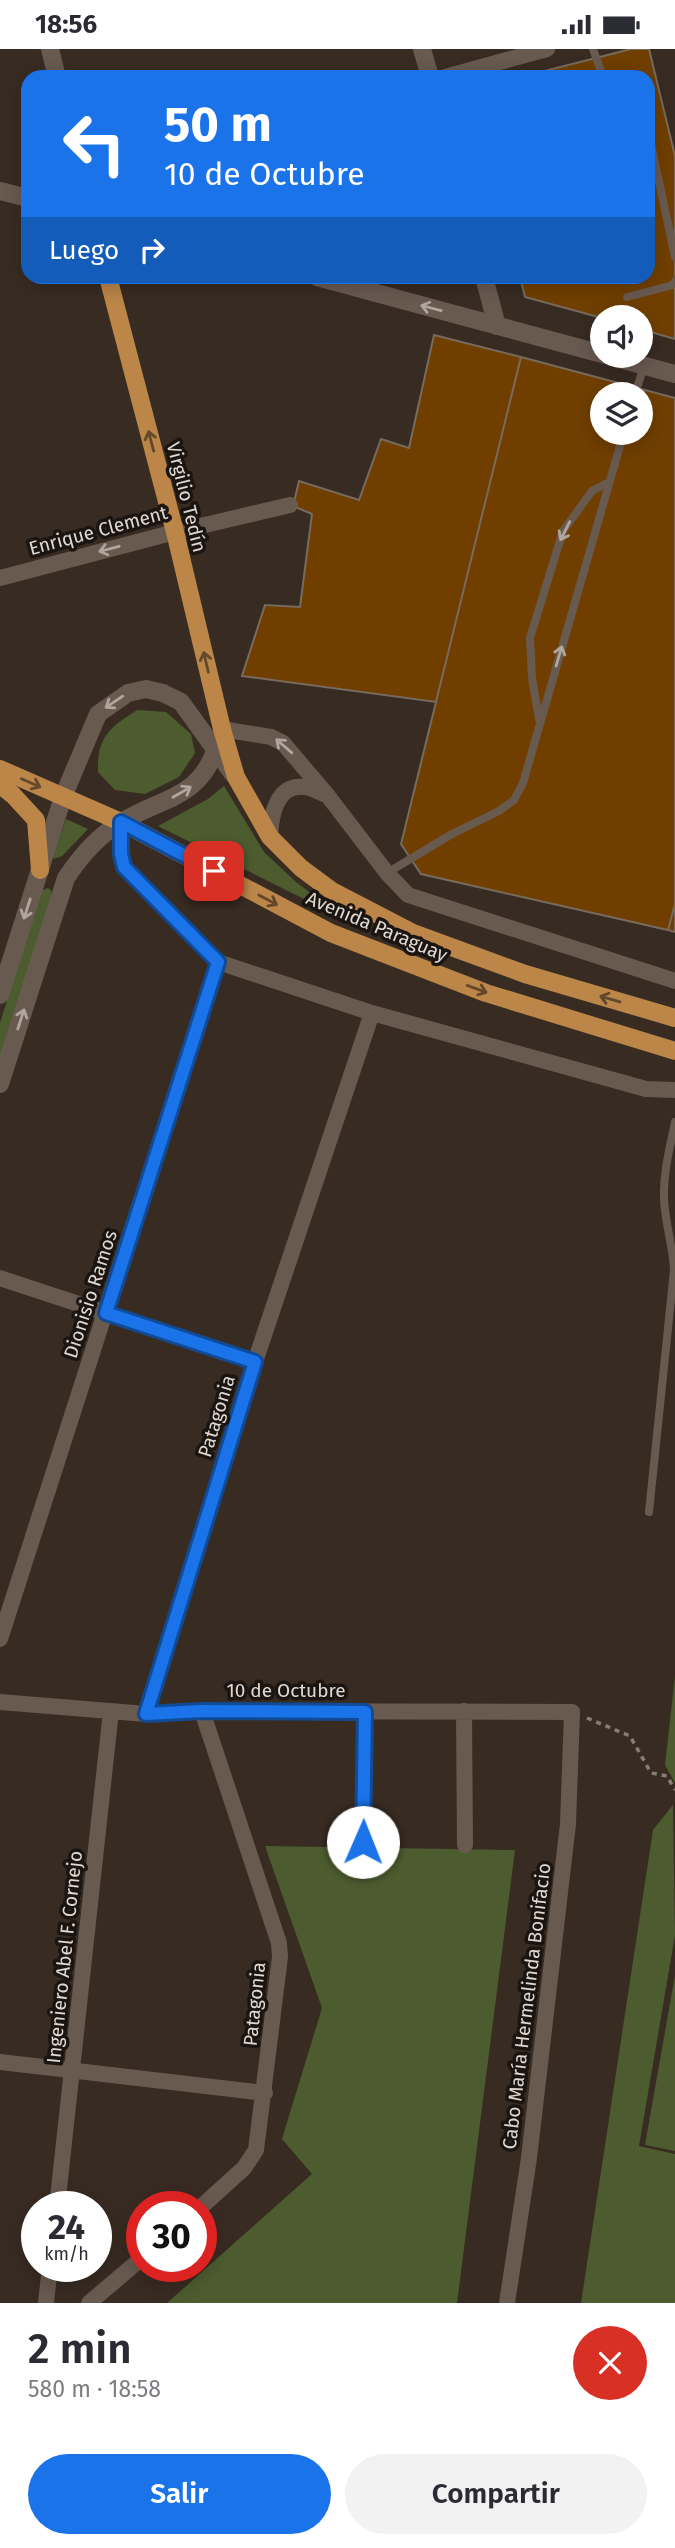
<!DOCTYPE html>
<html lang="es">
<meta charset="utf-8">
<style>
body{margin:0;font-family:"Fira Sans",sans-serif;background:#f2f2f3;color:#2b2b33;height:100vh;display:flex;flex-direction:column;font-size:26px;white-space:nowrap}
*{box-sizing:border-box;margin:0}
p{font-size:23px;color:#7c7c81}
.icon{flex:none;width:38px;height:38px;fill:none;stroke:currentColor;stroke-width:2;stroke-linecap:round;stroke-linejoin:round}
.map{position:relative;height:2254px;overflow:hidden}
.drawer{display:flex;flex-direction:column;background:#fff;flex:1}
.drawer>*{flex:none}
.top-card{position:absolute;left:21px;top:21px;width:634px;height:214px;border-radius:21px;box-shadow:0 4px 18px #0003;background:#1a73e8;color:#fff;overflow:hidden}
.tools{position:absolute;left:590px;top:256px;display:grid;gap:14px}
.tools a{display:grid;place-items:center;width:63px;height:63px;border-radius:50%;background:#fff;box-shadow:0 4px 18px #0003;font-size:35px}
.speed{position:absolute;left:21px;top:2142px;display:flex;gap:14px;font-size:35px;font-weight:700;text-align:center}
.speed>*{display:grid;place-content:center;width:91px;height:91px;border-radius:50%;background:#fff;box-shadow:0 4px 18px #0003;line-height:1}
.speed small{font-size:18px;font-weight:400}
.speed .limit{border:10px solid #d22;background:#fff;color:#111}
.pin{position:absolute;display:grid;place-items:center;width:60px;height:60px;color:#fff;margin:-30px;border-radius:14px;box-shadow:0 4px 10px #0006}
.me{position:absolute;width:77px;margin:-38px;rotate:1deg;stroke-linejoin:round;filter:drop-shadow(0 0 5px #0008)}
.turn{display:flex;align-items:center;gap:24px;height:147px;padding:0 28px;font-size:32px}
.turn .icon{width:91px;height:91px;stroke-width:2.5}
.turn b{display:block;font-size:49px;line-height:60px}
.then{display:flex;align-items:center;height:66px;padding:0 28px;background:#0003;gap:14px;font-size:26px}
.round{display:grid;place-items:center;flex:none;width:74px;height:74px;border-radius:37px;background:#f2f2f3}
.head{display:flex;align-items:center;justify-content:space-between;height:119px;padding:0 28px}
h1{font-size:42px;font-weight:600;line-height:52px}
.button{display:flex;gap:14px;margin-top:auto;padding:14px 28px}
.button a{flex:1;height:80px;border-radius:42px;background:#1a73e8;color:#fff;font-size:28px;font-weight:600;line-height:80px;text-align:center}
.button a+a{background:#f2f2f3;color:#2b2b33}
.status{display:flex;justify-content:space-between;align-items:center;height:49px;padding:0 35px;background:#fff;direction:ltr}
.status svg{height:19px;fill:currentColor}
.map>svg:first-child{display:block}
</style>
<div class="status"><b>18:56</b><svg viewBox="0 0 49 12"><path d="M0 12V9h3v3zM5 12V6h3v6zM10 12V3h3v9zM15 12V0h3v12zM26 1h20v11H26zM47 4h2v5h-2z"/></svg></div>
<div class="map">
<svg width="675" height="2254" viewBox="0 0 675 2254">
<rect width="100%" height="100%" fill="#382b22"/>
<path fill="#4d5c2f" d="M137,661L166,663L191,685L195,704L179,728L145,745L115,741L98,723C97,688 109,679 137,661Z
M224,737L264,803L296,833L325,855L324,860L158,777L208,750Z
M66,770L88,780L62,807L54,810L53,807Z
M48,839L51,841L52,847L0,1012V974L42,841Z
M675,1627V1734L665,1716Z
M673,1756L675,1886L639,2097L675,2105V2254H581L653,1781Z
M265,1797L515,1801L457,2254H167L312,2125L282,2090L322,1959Z
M675,1926V2102L645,2096Z"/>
<path fill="#703f00" stroke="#776a5e" stroke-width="2" fill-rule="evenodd" d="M631,0H649L675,107V290L640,280V268L602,269L525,248L520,228H648V28H521Z
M434,286L521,308L436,653L242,627L265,556L300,558L312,465L293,457L299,432L359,451L381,390L409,399Z
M521,308L675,349V855L668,881L421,825L401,795ZM602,345H640V383H602Z
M675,855V883L668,881Z"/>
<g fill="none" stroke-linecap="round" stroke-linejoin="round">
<path stroke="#887d75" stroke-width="3.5" stroke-dasharray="5 5" stroke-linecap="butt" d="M587,1669L630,1687L651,1724L667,1727L675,1741"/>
<path stroke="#695a50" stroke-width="8" d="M593,0L603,28
M648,81L675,208
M627,248L673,236L675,232
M635,345L644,317
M539,670L532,629L530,589L563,482L592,442L609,433
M387,824L452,785L499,762L514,751L523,734L624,383
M649,1463L674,1221C673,1197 665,1174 664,1150C663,1124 670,1098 675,1073"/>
<path stroke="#695a50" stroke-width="16" d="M445,28L547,0
M0,529L175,483L290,456
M222,680L271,688L283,694L328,747L387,824L408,846L675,932
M121,773V805L124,818L218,913L372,964L646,1040L675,1041
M270,788C271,767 276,735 304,738C311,738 319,743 326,746
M0,1229L255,1313
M0,1590L218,913
M0,1653L146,1665L202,1662L572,1663L568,1775L529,2109L507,2254
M464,1662L465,1796
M146,1665L255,1313L372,964
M363,1793L365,1663
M0,2013L265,2044
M57,2158L111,1662
M201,2158L244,2119L256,2101L280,1908L279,1894L202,1662
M46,2254L50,2217
M89,2254L142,2209"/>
<path stroke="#695a50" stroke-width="18" d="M50,0L57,28
M422,0L430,28
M484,228L497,277"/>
<path stroke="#695a50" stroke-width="18" d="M0,142L28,149
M317,228L602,305
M605,306L675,325
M0,946L63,748L98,665L128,644L146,640L163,644L181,653L233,725
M0,1035L66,829C80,808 100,785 123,772C166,747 202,749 218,693"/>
<path stroke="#bb8648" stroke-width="18" d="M108,228L175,483L222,680L236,728L270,788L301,819L332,842L413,884L525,925L675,969
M0,720L121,773L331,884L486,944L675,1002
M0,736L13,746L36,771L40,821"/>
</g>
<defs><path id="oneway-shaft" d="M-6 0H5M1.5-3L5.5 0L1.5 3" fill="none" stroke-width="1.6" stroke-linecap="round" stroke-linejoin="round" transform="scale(1.75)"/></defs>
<g stroke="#b1a69e">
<use href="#oneway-shaft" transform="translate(431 259) rotate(-165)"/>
<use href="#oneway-shaft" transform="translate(565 482) rotate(117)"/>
<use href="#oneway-shaft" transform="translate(109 500) rotate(165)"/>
<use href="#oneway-shaft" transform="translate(559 607) rotate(-74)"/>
<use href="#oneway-shaft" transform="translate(114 653) rotate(146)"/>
<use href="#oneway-shaft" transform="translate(284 697) rotate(-139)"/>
<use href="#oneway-shaft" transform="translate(182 743) rotate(-30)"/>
<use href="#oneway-shaft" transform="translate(27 860) rotate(108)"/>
<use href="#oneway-shaft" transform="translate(21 970) rotate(-72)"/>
</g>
<g stroke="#63482a">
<use href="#oneway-shaft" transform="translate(151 392) rotate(-105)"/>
<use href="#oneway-shaft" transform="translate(206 613) rotate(-103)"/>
<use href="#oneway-shaft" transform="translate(31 734) rotate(24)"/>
<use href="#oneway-shaft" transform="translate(268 851) rotate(28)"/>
<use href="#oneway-shaft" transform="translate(477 940) rotate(20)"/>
<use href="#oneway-shaft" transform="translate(610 950) rotate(-164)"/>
</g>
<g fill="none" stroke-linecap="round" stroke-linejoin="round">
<g stroke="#114b97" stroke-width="18">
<path id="route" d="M214,822L121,773V805L124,818L218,913L106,1264L255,1313L146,1665L202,1662L365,1663L363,1793"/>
</g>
<use href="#route" stroke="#1a73e8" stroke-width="12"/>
</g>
<g text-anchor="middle" stroke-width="7" stroke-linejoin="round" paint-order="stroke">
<g font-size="19" fill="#e1d8d2" stroke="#1b1511">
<text transform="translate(187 448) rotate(76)" y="7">Virgilio Tedín</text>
<text transform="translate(98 481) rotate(-15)" y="7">Enrique Clement</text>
<text transform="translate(377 877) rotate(23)" y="7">Avenida Paraguay</text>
<text transform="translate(90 1245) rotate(-72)" y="7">Dionisio Ramos</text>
<text transform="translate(216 1367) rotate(-73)" y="7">Patagonia</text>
<text x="286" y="1648">10 de Octubre</text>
<text transform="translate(64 1908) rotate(-84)" y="7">Ingeniero Abel F. Cornejo</text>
<text transform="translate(254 1955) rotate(-84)" y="7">Patagonia</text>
<text transform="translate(526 1957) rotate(-83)" y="7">Cabo María Hermelinda Bonifacio</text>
</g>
</g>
</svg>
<div class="tools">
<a><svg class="icon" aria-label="sound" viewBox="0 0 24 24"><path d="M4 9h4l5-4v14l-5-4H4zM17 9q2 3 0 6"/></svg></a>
<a><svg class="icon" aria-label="layers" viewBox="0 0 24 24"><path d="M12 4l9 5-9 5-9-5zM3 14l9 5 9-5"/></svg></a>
</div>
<div class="speed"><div>24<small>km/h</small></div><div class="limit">30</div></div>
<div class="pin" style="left:214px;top:822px;background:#d93025"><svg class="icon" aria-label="arrive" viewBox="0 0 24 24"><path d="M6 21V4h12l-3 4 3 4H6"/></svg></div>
<svg class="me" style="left:363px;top:1793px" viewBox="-20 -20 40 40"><circle r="19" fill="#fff"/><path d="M0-13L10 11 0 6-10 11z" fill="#1a73e8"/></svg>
<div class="top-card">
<div class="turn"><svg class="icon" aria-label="left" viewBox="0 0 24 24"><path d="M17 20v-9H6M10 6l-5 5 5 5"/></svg><div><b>50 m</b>10 de Octubre</div></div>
<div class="then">Luego<svg class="icon" aria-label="right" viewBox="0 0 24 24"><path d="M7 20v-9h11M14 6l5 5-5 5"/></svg></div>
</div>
</div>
<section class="drawer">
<div class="head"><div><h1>2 min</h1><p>580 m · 18:58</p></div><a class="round" style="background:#d93025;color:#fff"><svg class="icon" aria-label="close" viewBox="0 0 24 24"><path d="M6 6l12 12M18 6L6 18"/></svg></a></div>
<div class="button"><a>Salir</a><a>Compartir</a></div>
</section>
